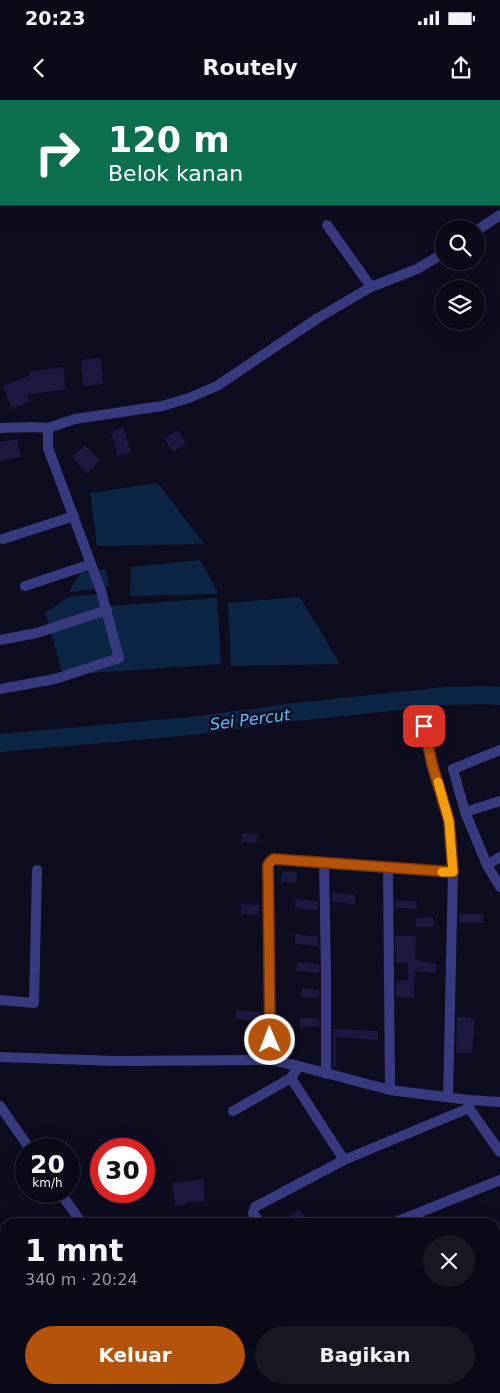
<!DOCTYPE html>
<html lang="id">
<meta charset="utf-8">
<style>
body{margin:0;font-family:"DejaVu Sans",sans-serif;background:#181724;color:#f1f3f6;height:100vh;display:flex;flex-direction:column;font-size:19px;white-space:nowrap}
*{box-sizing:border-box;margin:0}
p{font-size:16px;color:#999aa1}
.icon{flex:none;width:28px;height:28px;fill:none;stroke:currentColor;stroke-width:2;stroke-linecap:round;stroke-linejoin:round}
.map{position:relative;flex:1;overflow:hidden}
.side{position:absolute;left:0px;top:1118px;width:500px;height:176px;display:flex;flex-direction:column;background:#0a0917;border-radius:15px 15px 0 0;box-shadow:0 5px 20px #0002,0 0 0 1px #2a2a36}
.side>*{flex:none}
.hud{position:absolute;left:0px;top:0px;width:500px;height:105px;box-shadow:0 5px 20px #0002,0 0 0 1px #2a2a36;background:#0b6e4f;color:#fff;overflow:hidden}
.buttons{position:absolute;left:435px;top:120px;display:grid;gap:10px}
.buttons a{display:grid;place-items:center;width:50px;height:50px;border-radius:50%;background:#0a0917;box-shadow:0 5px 20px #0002,0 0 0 1px #2a2a36;font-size:25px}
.speed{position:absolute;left:15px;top:1038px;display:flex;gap:10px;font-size:25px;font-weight:700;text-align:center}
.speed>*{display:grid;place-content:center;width:65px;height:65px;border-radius:50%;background:#0a0917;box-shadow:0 5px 20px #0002,0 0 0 1px #2a2a36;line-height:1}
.speed small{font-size:12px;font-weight:400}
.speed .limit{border:8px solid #d22;background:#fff;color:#111}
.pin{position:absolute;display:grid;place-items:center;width:42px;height:42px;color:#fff;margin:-21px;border-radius:10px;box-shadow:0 2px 8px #0006}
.me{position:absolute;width:55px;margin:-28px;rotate:359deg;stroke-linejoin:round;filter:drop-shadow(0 0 4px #0008)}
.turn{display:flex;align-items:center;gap:18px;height:105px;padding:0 25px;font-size:22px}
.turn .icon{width:65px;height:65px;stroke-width:2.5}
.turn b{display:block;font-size:35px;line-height:42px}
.round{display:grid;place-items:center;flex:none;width:52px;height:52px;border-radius:26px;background:#181724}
.summary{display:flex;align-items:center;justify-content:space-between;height:85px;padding:0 25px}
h1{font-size:30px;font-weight:700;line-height:38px}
.primary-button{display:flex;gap:10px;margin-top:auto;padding:10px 25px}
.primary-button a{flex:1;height:58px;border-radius:30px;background:#b45309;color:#fff;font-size:20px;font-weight:700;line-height:58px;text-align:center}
.primary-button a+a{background:#181724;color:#f1f3f6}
.status{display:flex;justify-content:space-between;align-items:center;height:35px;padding:0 25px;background:#0a0917;direction:ltr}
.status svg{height:14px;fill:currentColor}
header{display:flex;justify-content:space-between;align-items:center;height:65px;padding:0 25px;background:#0a0917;font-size:22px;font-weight:700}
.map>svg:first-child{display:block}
</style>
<div class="status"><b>20:23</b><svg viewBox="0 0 49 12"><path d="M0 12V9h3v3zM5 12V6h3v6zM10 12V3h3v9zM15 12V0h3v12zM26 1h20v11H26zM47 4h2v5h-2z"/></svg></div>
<header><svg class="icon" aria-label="back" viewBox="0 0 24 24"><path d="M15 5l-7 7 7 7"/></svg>Routely<svg class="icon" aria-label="share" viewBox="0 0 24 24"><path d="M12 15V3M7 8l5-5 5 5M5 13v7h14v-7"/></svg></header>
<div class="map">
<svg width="500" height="1293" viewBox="0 0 500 1293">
<rect width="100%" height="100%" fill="#0e0c1f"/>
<path fill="#0c2544" d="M158,383L204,444L97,446L90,393Z
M200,460L219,494L130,496L131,467Z
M106,469L109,487L69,492L80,473Z
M106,493L111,506L217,498L221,564L63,575L45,513L68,497Z
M300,497L340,564L231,566L228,503Z"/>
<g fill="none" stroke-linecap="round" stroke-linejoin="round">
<path stroke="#0c2544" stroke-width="18" d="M0,643L192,626L296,612L445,596L486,595L500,596"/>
</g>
<path fill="#1d1840" d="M101,258L103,284L83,286L81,260Z
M63,267L66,289L27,295L30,302L12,309L3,286L30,275L29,272Z
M123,328L131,352L118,356L111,332Z
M178,330L186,344L173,352L164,338Z
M17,339L21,357L0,361V342Z
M85,345L100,361L87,373L72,357Z
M242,733L258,734L257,743L241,742Z
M282,771L297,772L296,783L281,782Z
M332,793L355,795V804L332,802Z
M296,799L318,801V811L295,808Z
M395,800L417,801V809L395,808Z
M241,804L259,805V815L241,814Z
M459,814H483V823H459Z
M433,817L434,827H416V818Z
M295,834L318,837V846L295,844Z
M395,836H416L415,860L437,864L436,873L415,871L414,898L396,897V882L408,880V863H396Z
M297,862L319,864V873L297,871Z
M302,888L319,890V898L301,897Z
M236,910L261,912L259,922L236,919Z
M457,917H471L472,920H475L472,953H456Z
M299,918H319V927H300Z
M333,929L378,931V940L336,937V967H333Z
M203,1079L205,1101L186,1102V1105L175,1106L172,1083Z
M299,1109L309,1122H293L289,1117Z"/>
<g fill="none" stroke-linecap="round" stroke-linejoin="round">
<path stroke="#373a7e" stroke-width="10" d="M327,125L371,187
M476,131L500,115
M0,328L33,327L48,328
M3,439L74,416
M25,486L91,464
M0,540L37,533L107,510
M0,589L55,579L119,558L101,491L48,348V328L75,319L162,306L189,298L217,286L318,218L371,187L417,169L444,153
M424,626L432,664L449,721L453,772L448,997
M465,712L500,701
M500,757L487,765L500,787
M324,762L326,873V974
M487,765L465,712L453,669L500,650
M388,768L390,990
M0,900L34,903L37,770
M0,957L115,961L271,960L299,966L390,990L469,1000L500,1002
M271,960L268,765L271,761L274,759L453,772
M299,966L291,978L344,1060
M469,1001V1008L500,1052
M0,1006L30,1049
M233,1011L291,978
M59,1091L81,1122
M259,1122L253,1113L255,1107L344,1060L469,1008
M396,1122L500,1080
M495,1135L500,1133
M495,1207L500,1204
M213,1289L216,1293"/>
</g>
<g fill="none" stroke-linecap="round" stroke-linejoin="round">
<g stroke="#753606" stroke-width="12">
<path id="route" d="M270,940L268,765L271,761L274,759L453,772L449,721L432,664L424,626"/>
</g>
<use href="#route" stroke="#b45309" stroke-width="9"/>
<path stroke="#f59e0b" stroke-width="9" d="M438,682L449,721L453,772H442"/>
</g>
<g text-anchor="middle" stroke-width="5" stroke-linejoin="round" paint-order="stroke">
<g font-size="16" font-style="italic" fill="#58bfff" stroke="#0e0c1f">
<text transform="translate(250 619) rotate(-7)" y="6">Sei Percut</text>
</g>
</g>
</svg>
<div class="buttons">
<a><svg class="icon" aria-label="search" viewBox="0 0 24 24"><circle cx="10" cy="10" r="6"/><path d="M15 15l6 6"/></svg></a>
<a><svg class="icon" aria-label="layers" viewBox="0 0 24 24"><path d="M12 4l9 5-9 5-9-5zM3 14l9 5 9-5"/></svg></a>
</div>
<div class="speed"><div>20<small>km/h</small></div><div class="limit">30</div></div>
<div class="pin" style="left:424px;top:626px;background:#d93025"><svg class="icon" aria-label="arrive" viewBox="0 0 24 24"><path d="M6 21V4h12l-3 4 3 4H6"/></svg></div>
<svg class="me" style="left:270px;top:940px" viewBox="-20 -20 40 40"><circle r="17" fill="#b45309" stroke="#fff" stroke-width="3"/><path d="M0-11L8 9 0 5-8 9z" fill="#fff"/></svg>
<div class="hud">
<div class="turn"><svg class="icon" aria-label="right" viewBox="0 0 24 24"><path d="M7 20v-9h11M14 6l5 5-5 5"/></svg><div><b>120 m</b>Belok kanan</div></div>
</div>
<section class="side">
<div class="summary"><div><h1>1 mnt</h1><p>340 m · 20:24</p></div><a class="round"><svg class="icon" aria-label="close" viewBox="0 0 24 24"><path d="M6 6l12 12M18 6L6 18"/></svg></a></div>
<div class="primary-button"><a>Keluar</a><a>Bagikan</a></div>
</section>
</div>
